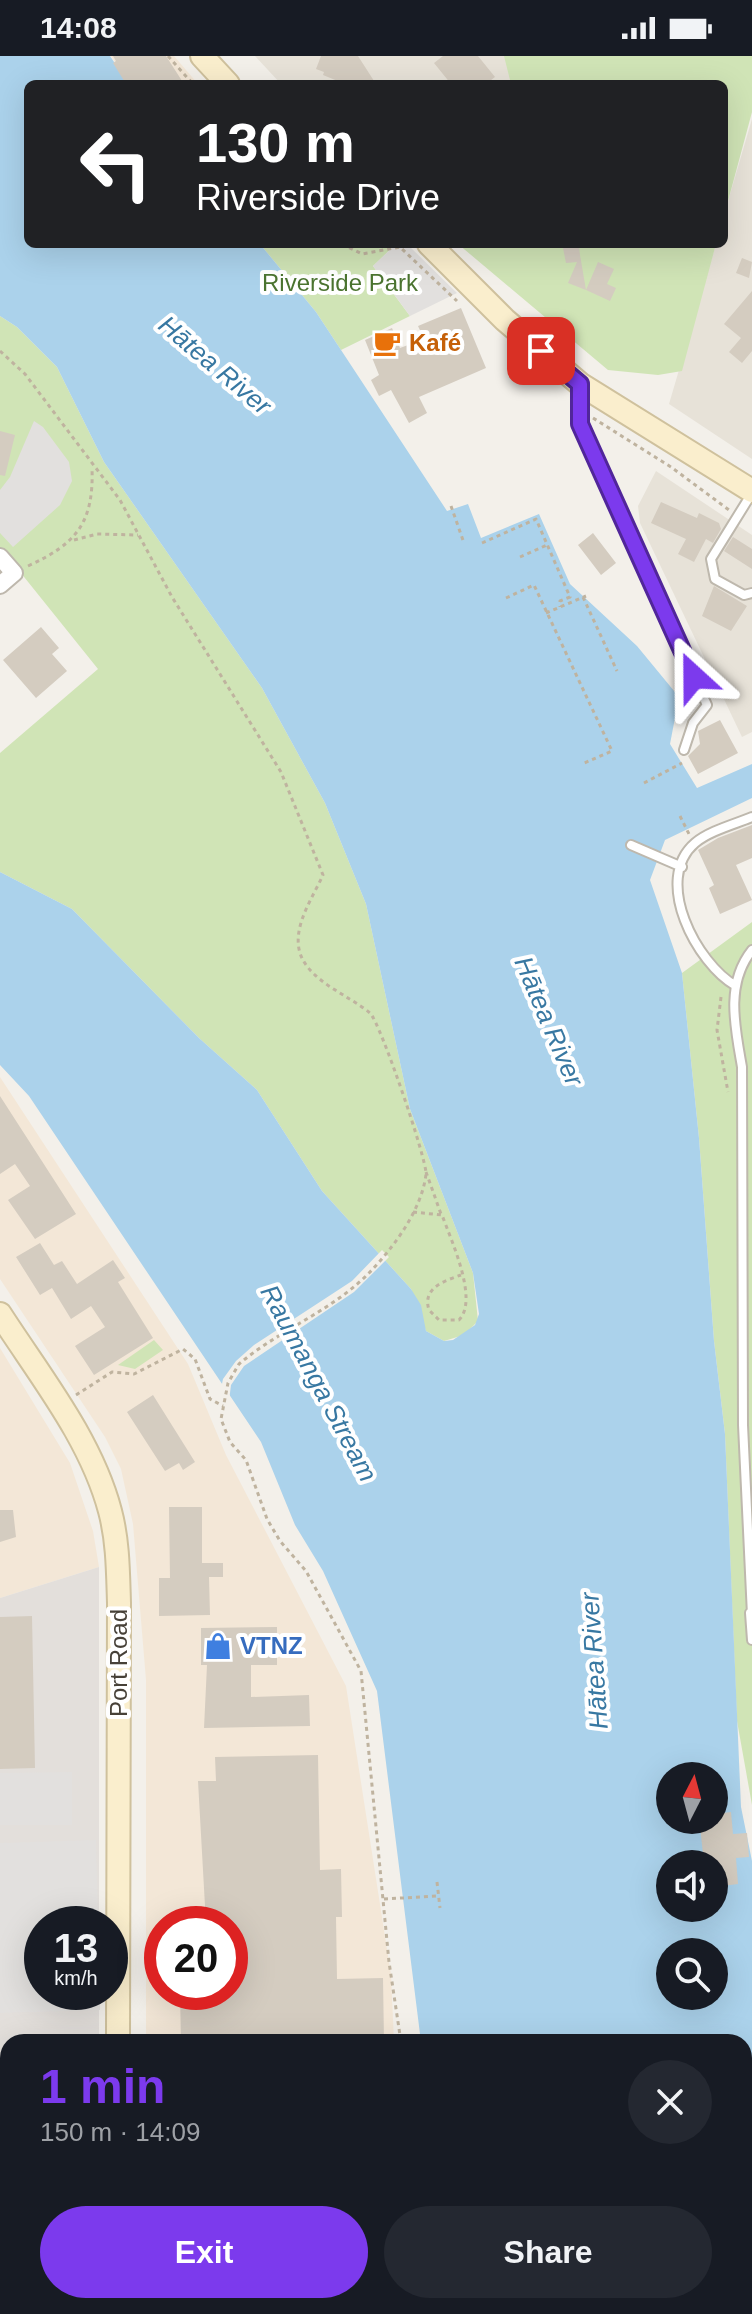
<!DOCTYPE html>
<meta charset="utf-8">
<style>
body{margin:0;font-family:Arial,sans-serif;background:#242831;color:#f1f3f6;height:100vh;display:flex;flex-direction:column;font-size:30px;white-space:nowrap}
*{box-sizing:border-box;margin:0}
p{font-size:26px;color:#9ea1a6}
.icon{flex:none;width:44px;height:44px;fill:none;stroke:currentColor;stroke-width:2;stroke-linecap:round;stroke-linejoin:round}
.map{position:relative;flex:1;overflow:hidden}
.panel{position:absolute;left:0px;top:1978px;width:752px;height:280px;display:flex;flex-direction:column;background:#171b24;border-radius:24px 24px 0 0;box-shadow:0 8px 32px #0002}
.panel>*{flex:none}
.guide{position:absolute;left:24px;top:24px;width:704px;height:168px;border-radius:12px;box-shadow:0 8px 32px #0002;background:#202124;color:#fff;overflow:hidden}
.needle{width:52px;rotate:6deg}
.controls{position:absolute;left:656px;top:1706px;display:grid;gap:16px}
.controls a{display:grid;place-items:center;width:72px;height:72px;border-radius:50%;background:#171b24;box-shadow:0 8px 32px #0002;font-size:40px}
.speed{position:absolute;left:24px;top:1850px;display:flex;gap:16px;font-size:40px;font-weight:700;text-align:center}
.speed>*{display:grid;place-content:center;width:104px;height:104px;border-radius:50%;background:#171b24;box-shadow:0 8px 32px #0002;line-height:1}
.speed small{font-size:20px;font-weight:400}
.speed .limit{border:12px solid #d22;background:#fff;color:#111}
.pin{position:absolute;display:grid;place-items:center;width:68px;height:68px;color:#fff;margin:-34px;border-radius:16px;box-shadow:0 4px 12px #0006}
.me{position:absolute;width:88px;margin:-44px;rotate:336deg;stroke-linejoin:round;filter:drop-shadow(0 0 6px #0008)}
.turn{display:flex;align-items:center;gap:28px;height:168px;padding:0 40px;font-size:36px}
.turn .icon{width:104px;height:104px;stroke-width:2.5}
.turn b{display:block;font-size:56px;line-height:68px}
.round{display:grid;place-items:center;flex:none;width:84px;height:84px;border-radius:42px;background:#242831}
.overview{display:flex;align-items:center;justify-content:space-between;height:136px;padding:0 40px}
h1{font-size:48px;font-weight:800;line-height:60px;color:#7c3aed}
.button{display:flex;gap:16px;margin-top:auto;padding:16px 40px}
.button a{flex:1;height:92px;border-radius:48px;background:#7c3aed;color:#fff;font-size:32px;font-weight:800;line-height:92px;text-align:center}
.button a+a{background:#242831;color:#f1f3f6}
.status{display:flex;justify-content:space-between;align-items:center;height:56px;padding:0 40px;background:#171b24;direction:ltr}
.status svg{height:22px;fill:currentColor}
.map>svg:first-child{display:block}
</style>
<div class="status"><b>14:08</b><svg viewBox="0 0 49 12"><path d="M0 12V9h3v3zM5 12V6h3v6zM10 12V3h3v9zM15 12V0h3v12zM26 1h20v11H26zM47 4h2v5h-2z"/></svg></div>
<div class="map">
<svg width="752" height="2258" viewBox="0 0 752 2258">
<rect width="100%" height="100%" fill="#f3f0ea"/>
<path fill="#e7e2d8" d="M255,0H679L669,28H281Z
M752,63V403L669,348L716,188H724V159Z
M656,415L752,479V676L742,681L640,467L638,450Z"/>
<path fill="#f3e7d7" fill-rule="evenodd" d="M111,0H174L198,28H130Z
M0,1021L188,1308L226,1399L346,1630L391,1919L394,1986H146V1624L133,1468L121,1413L105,1381L0,1223ZM162,1868H230V1936H162Z
M0,1292L70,1407L93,1475L99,1511L0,1542Z
M161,2250H396V2258H163Z"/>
<path fill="#e3dfdb" d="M99,1511V1868H42V1936H99V1986H8V2147H0V1542Z"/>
<path fill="#d0e4b6" d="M504,0H752V56L724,160V28H511Z
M260,188H396L373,210L410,260L341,294L316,256Z
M458,188H716L682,315L658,319L608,314Z
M0,260L17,271L57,311L104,406L262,632L325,747L366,848L410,1053L473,1217L478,1265L464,1279L444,1285L426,1275L411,1233L322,1135L257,1034L199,982L72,853L0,816V697L98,613L0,491Z
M752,866V1749L737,1665L725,1378L714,1285L699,1082L682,917Z
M154,1284L163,1294L135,1313L118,1309Z
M0,2147H8V2250H75V2258H0Z"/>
<path fill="#e2e0de" d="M396,188H407L457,237L410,260L373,210Z
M34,365L43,371L69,406L72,425L60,449L13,491L0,477V434L10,421Z
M72,1716V1769H0V1717Z
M96,1784L98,1868H42V1936H100V1954L0,1957V1787Z
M125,2250H161L163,2258H124Z"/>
<path fill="#abd2eb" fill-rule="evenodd" d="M0,0H110L129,28H28V188H260L316,256L447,455L468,448L481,482L539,458L570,528L637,590L679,641L670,688L697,732L752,708V742L665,784L650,824L682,917L699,1082L714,1285L725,1378L741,1751L752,1805V2258H436V2250H744V1986H421L377,1635L323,1515L295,1469L261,1386L29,1040L0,1009V816L72,853L199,982L257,1034L322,1135L411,1233L421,1249L426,1275L444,1285L453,1284L475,1269L479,1258L473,1217L410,1053L366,848L325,747L262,632L104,406L57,311L17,271L0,260ZM670,1720H714V1764H670ZM670,1808H714V1852H670ZM670,1896H714V1940H670Z"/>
<path fill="#f3f0ea" d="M382,1194L389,1201L354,1236L244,1310L231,1329L229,1345L221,1333L223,1323L236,1305L254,1289L352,1225Z"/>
<path fill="#d4ccc0" d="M113,0H166L184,28H126L113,7L116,5Z
M321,0H358L376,28H345L323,19L324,16L316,13Z
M443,0H478L495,21L486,28H451L434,7Z
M579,190L580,199L586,234L568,227L577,206L566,207L563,192Z
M742,202L752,206L749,222L736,217Z
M598,206L614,213L607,228L616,232L610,245L586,234Z
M752,235V295L742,307L729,296L741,282L724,268Z
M461,252L486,312L419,341L427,357L409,367L391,334L379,340L371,324L379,319L365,284L392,272L400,292L424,283L418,270Z
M0,375L15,379L5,420L0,419Z
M661,446L697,462L699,457L719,467L721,473L713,487L706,483L694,506L678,498L686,483L651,467Z
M593,477L616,507L601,519L578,489Z
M733,481L752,493V513L724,495Z
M714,530L747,550L731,575L702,560Z
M41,571L59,592L52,598L67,615L36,642L3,604Z
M720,664L738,697L698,718L688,700L700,688L698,675Z
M752,769V802L736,809L752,844L720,858L709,832L714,829L698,794L718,782Z
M0,1040L76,1158L35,1183L8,1144L30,1130L15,1108L0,1118Z
M40,1187L54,1209L62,1205L77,1228L113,1204L125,1222L118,1226L153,1282L94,1319L75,1290L105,1271L91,1250L71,1263L52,1232L40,1239L16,1201Z
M153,1339L195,1406L183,1414L179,1407L165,1415L127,1356Z
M169,1451H202V1507H223V1521H209L210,1559L159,1560V1522H170Z
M0,1454H13L16,1481L0,1486Z
M32,1560L35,1712L0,1713V1561Z
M277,1571V1609H251V1641L309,1639L310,1670L204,1672L207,1609H201V1572Z
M318,1699L320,1814L341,1813L342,1861H336L337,1923L383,1922L384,1986H181L180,1936H230V1868H206L198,1725H216L215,1701Z
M731,1756L733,1778L747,1777L749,1801L736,1802L738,1828L714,1831V1808H704L700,1770L705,1769V1764H714V1758Z"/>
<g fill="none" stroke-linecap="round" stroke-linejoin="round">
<g stroke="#beb8ad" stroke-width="12">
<path id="lane" d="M580,333V368L707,649L693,667L684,694
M752,437L711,503L715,523L744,539L752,537
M631,789L682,811
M752,894C725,928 735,971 742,1011L743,1369L752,1559
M736,930C697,908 652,824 695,787C709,775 735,768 752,761
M750,1557L752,1584"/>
</g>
<g stroke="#beb8ad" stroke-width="20">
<path id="street" d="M0,501L14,517L0,529"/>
</g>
<g stroke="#cfc19d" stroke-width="26">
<path id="secondary" d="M202,0L228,28
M429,188L505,264L580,328L752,435
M0,1258C40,1320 91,1383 110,1455C118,1485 118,1516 119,1547L118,1986
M87,2258L88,2250
M104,2258V2250"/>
</g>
<path stroke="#bfb39f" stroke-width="3" stroke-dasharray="4 4" stroke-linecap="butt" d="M168,0L193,28
M342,188L362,198L400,191L457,245
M0,295L25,318L120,444L172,541L281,716L323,819C313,841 294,868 299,893C305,924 349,939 370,957C380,966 427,1104 426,1118C422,1154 393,1192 369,1217C332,1255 279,1274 239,1308L228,1327L221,1363L230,1386L246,1404L267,1463L280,1485L306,1515L361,1615L389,1906L401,1986
M593,362L671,411L729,454
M451,450L464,487
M74,484L97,478L138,479
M482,487L536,463L570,541L560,545V551
M520,501L547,489
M28,510C76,488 94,467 92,412
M583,541L617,615
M506,542L534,529L612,695L582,708
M546,557L586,540
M644,727L682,707
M680,760L689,778
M721,941L717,974L728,1036
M426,1116L441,1158
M413,1156L442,1159C451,1184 479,1244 459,1264H439L429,1254C422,1232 444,1225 461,1219
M76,1339L112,1316L134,1318L183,1293L195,1303L210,1343L223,1350
M437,1826L440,1852
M384,1843L438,1840
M423,2258V2250"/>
<use href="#lane" stroke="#fff" stroke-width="8"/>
<use href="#street" stroke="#fff" stroke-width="16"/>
<use href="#secondary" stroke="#faeecd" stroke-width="22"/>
</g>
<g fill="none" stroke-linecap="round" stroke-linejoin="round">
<g stroke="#51269a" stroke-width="20">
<path id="route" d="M541,295L580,328V368L694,621"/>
</g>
<use href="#route" stroke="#7c3aed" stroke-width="14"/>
</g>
<defs>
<g id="cafe-bare" transform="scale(2.16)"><path d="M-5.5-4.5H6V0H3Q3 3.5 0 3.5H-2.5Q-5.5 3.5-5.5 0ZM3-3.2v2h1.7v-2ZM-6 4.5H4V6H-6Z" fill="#e8710a" stroke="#fff" stroke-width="2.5" paint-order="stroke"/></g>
<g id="shop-bare" transform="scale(2.16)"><path d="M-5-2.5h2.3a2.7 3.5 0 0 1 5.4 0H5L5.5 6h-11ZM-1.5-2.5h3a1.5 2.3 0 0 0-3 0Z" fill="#3f7fe0" stroke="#fff" stroke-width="2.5" paint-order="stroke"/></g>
</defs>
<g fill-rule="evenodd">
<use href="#cafe-bare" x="387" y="287"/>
<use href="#shop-bare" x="218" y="1590"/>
</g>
<g text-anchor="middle" stroke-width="8" stroke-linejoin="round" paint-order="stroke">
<g font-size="24" fill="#4b7430" stroke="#fff">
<text x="340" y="235">Riverside Park</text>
</g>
<g font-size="24" font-weight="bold" fill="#c56008" stroke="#fff" text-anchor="start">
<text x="409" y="295">Kafé</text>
</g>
<g font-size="24" font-weight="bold" fill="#366cbe" stroke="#fff" text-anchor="start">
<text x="240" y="1598">VTNZ</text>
</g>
<g font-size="24" fill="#474138" stroke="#fff">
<text transform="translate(119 1607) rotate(-90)" y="8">Port Road</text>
</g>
<g font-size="26" font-style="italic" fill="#3878a2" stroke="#fff">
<text transform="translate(215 309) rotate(40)" y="9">Hātea River</text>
<text transform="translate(549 965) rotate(67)" y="9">Hātea River</text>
<text transform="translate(319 1327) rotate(62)" y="9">Raumanga Stream</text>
<text transform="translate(594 1605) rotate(-94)" y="9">Hātea River</text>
</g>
</g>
</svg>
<div class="controls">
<a><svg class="needle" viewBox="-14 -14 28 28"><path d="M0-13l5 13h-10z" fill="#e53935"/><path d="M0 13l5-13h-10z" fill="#9ea1a6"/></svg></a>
<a><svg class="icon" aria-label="sound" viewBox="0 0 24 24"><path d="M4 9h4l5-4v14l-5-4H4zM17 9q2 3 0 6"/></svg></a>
<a><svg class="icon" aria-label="search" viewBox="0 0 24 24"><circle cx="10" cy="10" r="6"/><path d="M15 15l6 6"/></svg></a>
</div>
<div class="speed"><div>13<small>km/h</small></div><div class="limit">20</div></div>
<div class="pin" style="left:541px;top:295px;background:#d93025"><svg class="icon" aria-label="arrive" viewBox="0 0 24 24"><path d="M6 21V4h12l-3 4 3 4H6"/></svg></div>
<svg class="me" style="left:694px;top:621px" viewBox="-20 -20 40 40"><path d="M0-17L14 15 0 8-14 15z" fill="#7c3aed" stroke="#fff" stroke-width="4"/></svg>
<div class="guide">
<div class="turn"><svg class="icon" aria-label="left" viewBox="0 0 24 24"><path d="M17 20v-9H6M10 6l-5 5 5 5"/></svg><div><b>130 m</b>Riverside Drive</div></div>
</div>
<section class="panel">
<div class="overview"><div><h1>1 min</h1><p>150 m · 14:09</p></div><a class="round"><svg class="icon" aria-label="close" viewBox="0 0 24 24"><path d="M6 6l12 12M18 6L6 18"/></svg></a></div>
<div class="button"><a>Exit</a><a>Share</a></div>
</section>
</div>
